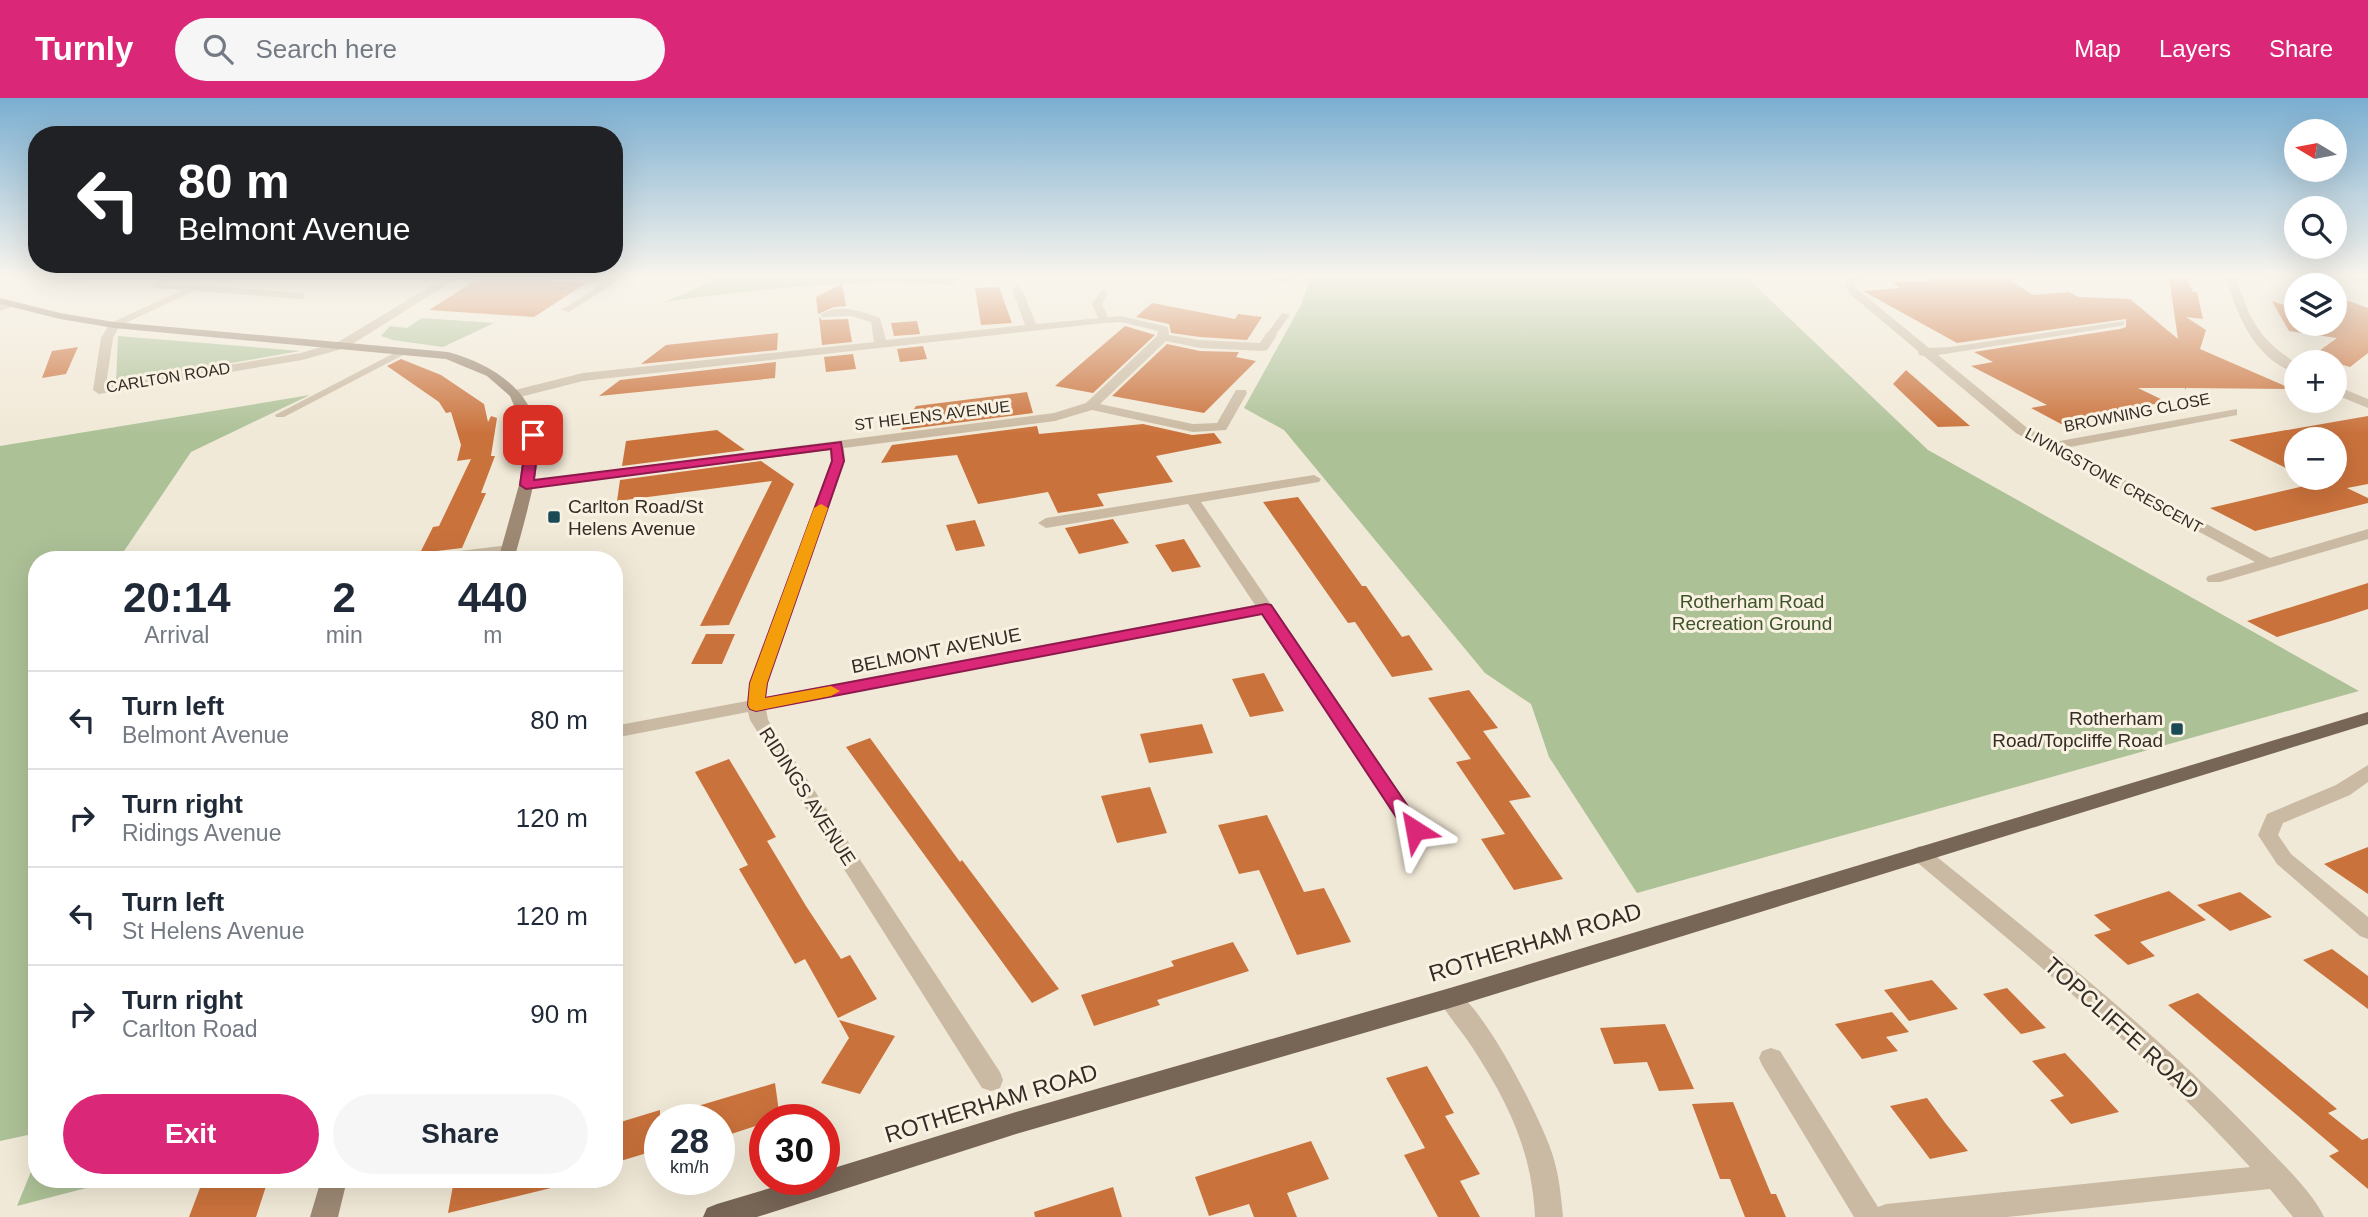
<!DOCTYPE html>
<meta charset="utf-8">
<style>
body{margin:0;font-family:Helvetica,sans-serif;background:#f6f6f7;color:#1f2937;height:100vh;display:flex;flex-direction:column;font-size:26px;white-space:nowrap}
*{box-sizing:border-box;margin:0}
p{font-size:23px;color:#747a83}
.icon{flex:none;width:38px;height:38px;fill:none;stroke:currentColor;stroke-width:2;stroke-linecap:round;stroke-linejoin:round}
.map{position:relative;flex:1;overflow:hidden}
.side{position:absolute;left:28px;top:453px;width:595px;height:637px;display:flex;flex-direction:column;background:#fff;border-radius:28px;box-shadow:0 7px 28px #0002}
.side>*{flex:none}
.hud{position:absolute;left:28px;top:28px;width:595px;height:147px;border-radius:28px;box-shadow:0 7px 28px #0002;background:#202124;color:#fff;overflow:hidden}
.needle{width:46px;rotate:280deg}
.fabs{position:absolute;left:2284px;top:21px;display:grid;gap:14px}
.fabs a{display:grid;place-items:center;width:63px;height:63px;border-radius:50%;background:#fff;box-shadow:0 7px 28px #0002;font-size:35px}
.speed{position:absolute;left:644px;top:1006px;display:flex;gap:14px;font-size:35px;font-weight:700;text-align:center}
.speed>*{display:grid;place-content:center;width:91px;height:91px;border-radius:50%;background:#fff;box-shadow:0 7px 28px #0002;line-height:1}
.speed small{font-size:18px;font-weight:400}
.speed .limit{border:10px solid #d22;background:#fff;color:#111}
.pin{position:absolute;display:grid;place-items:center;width:60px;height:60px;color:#fff;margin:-30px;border-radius:14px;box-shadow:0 4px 10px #0006}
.me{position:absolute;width:77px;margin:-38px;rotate:326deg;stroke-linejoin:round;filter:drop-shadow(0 0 5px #0008)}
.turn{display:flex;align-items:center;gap:24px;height:147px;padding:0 35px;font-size:32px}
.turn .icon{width:91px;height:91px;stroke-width:2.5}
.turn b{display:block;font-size:49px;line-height:60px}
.eta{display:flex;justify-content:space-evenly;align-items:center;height:119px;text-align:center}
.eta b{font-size:42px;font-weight:700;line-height:49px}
.cta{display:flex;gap:14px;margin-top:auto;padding:14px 35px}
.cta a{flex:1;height:80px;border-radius:42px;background:#db2777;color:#fff;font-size:28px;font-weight:700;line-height:80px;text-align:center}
.cta a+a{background:#f6f6f7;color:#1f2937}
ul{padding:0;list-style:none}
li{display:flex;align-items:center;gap:21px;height:98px;padding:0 35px;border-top:2px solid #e0e1e3}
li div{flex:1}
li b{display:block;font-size:26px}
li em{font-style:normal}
header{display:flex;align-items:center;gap:42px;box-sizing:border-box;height:98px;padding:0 35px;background:#db2777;color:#fff}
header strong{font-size:33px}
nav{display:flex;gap:38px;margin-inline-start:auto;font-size:24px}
.search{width:490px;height:63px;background:#f6f6f7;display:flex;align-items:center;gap:18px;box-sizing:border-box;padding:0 24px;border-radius:38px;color:#747a83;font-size:26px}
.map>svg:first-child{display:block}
</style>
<header>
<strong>Turnly</strong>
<div class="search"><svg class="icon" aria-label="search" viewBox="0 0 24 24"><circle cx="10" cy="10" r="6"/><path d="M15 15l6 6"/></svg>Search here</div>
<nav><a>Map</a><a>Layers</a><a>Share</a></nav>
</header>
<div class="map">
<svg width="2368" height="1119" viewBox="0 0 2368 1119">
<rect width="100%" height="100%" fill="#f1e9d7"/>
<path fill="#adc197" d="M713,179H956L953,187C856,180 760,191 664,204L694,192Z
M1304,179H1746L1928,352L2359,593L1637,795L1549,659L1531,606L1485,575L1284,332L1244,310L1301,207L1308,186Z
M422,220L494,225L443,249L393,242L381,238L390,228L407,230Z
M118,238L300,253L116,285Z
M310,297L191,354L118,462H37V1035L0,1043V348Z
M37,1059V1082H117L17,1108Z"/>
<path fill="#ca723c" d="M481,179H513L586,185L534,219L429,212Z
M1929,179H2006L2033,197L2069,194L2078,199L2130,201L2178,241L2169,179H2186L2193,194H2197L2203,221L2186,219L2206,232L2200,251L2292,291L2186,290L2185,292V290H2138L2167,304L2130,310L2138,314L2061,326L2031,310L2047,307L1971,268L1993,264L1974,254L2120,231L2126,229V221L1957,245L1863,193L1900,190L1892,184L1934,183Z
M842,186L846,208L834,209L818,216L816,199Z
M999,189L1012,225L981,227L975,190Z
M2272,203L2296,211V226H2334V206L2349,203L2368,210V255L2350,269L2312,258L2337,240L2289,233Z
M1152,205L1235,221L1238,216L1262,219L1247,242L1200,239L1171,235L1169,226L1136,219Z
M819,219L822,222L848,221L852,244L822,247Z
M917,223L920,236L894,238L891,225Z
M1125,228L1155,237L1093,295L1055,288Z
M778,235L777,252L641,266L666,247Z
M1167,246L1200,253L1239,254L1236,259L1256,263L1204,315L1112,298Z
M923,248L927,261L900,264L897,251Z
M78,249L66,276L42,280L52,253Z
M853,256L856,271L826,274L824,259Z
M401,261L441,277L484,306L488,324L491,318L497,320L491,358H495L481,395H486L462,450L420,455L433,429L439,428L471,361L457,363L461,347L451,314L446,315L439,304L387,268Z
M776,264L775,280L599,298L620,282Z
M1906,272L1970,328L1938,329L1893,286Z
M1027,294L1033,315L901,332L916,308Z
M2368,318V386L2347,390L2368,400V405L2255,433L2210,410L2317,385L2307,380H2334V341H2296V375L2229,342Z
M1143,326L1192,337L1214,335L1222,345L1156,358L1173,384L1097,396L1104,408L1058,415L1048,394L978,406L957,357L881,365L892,347L1037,328L1039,336Z
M717,332L745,352L622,368L626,343Z
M761,363L794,386L729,527L700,528L772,383L617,403L620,382Z
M1298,399L1362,488H1366L1402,539L1409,537L1433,572L1392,579L1355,524L1348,525L1263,404Z
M1113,421L1129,445L1079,456L1065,430Z
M975,422L985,448L956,453L946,427Z
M1184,441L1201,469L1172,474L1155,447Z
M2368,485V511L2331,523L2277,539L2247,523Z
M706,536H735L722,566H691Z
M1264,575L1284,613L1250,619L1232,581Z
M1469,592L1498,630L1483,633L1531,699L1509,703L1563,781L1514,792L1481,741L1505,736L1456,664L1471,661L1428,600Z
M1202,626L1213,655L1149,665L1140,636Z
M870,640L960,764L962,762L1059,891L1032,905L846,649Z
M729,661L776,739L767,743L806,808L841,861L850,857L877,901L838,920L805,861L795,866L739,771L748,767L695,674Z
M1150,689L1167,735L1117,745L1101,698Z
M1267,717L1304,794L1324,790L1351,844L1297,857L1259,772L1239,776L1218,727Z
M2368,749V796L2324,766L2345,758Z
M2169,793L2206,822L2140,844L2155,858L2128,867L2094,837L2111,832L2094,817Z
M2240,794L2272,819L2230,833L2197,807Z
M1233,844L1249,873L1157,902L1160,907L1094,928L1081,897L1174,868L1171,863Z
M2332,851L2368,878V911L2303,862Z
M1932,882L1958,911L1909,923L1884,892Z
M2007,890L2046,930L2021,936L1983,896Z
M2198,895L2337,1011L2328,1015L2362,1042L2368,1040V1091L2329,1058L2339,1053L2168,907Z
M1892,914L1909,934L1886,939L1898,953L1862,961L1835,926Z
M839,922L895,938L860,996L821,985L849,940Z
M1665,926L1694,991L1659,993L1647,964L1614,966L1600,930Z
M2065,955L2092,984L2119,1014L2071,1026L2050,1002L2064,998L2032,963Z
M1427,968L1454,1015L1445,1018L1480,1076L1460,1083L1480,1119H1438L1404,1057L1425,1050L1386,980Z
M775,985L780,1021L765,1022V1025L719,1040V1022H672L671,1016Z
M1927,1000L1946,1026L1968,1053L1930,1061L1890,1008Z
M1733,1004L1771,1096H1776L1786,1119H1745L1730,1081H1720L1692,1006Z
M660,1012V1051L614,1065V1026Z
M1311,1043L1329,1081L1287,1095L1297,1119H1254L1249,1106L1209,1118L1195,1079Z
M203,1082H268L256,1119H189Z
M454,1082H550L551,1090L448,1115Z
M1113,1089L1122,1119H1035L1034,1114Z"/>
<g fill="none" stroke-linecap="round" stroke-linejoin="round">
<path fill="#cabaa3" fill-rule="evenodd" d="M165,179H176L166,185L302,195L306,198L302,201L194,193L117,229H111V225L182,192L155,190L151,187Z
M610,181L614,184L613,186L569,214L561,212Z
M1104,192L1108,195L1102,206L1109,222L1104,225L1099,222L1092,206L1101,193Z
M1282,215L1290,217L1274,239H1268L1266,237Z
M404,250L407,251V255L284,319H276L275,317Z
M509,447L515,451L513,454L449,462H412L418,458Z"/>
<path fill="#cabaa3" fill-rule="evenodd" d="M446,179H459L346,250L302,262L99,296L93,292L101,240L110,225L120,227L113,240L106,287L301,255L338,244Z
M610,179H622L610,187L605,184Z
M1265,179H1285L1293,183L1288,186Z
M1849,179H1859L1854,186L1858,192L1929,250L1950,249L2124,223V227L2120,228L1938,257L2026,329L2054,344L2237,311V317L2232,318L2065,350L2270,460L2368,431V441L2220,484H2208L2206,481L2208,478L2255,464L2016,335L1924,258L1919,257L1918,253L1850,196L1844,186Z
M2226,179H2236C2249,221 2259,241 2296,265V275C2254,261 2237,217 2226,179Z
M2349,179L2368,181V187L2361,186Z
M1017,188L1022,191L1036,226L1121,218L1168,229L1169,237L1200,242L1260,245L1267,234L1277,237L1267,252L1263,253L1200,250L1166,243L1100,306L1193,326L1217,325L1236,292H1246L1247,295L1226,332L1193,334L1092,312L1055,323L844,350L845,363L768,585L766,599L1255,507L1188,406L1046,430L1038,425L1046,420L1314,377L1321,381L1319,384L1201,404L1425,732L1422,737L1415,739L1408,737L1261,516L766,611L768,622L1000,974L1003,982L1000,990L991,993L982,990L750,622L748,614L614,640V628L747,603L750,585L831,363L830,352L526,391L519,387L526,383L1054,315L1086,305L1157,238L1158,233L1121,224L1104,225L583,283L516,300L510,296L511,293L583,275L874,244L871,224L851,218L822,219L820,217C838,205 861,213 880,220L886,242L1025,227L1012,191Z
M10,203L14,204V208L0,213V206Z
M2334,287L2368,301V310L2334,296Z
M2368,667V684L2350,697L2283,725L2278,737L2291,756L2368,819V841L2360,838L2277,766L2258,737L2267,716L2336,687Z
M1920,748L1927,751C2040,842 2155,933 2256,1038C2277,1061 2311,1091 2324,1119H2293L2270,1091L2007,1119H1854L1762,967L1759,960L1762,953L1771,950L1780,953L1878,1109L1886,1106L2250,1069C2147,956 2030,859 1913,761L1910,756L1913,751Z
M1450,890C1481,901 1541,1021 1552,1055C1559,1076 1561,1097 1563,1119H1535C1532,1053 1508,1004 1472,949C1461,932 1447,917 1438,900L1442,893Z"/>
<path fill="#9d8974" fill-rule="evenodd" d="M0,200L60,215L114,224L448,254C491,266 529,289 539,335C544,359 521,435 514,462H498L519,387L526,337L510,298L487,278L446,261L114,230L60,221L0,206Z
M321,1082H347L338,1119H310Z"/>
<path fill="#776555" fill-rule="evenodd" d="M2368,614V626L1450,910L1016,1036L757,1119H703L707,1110L717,1106L797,1082H824V1073L1016,1014L1450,890Z"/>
</g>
<linearGradient id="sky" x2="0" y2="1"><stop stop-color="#7aaed1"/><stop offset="0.53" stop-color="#f9f5ed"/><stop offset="1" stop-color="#f9f5ed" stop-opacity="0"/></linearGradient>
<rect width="2368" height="336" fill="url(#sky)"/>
<path fill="#db2777" stroke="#8e194d" stroke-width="2" d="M533,334L539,337L534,382L841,344L844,363L767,585L765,600L1266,506L1271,507L1424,732L1421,737H1408L1262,516L756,613L750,611L748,607L750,585L832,363L831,351L526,391L520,387L527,337Z"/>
<path fill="#f59e0b" d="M821,406L828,410L767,585L765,600L831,588L840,593L831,598L756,613L750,611L748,607L750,585L814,410Z"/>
<g fill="#1a4a56" stroke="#f9f2e3" stroke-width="2.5">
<rect x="547" y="412" width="14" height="14" rx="3.5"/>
<rect x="2170" y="624" width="14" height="14" rx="3.5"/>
</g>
<g text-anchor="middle" stroke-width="6" stroke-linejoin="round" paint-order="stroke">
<g font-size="16" fill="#342c25" stroke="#f9f2e3">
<text transform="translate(168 279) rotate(-9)" y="6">CARLTON ROAD</text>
<text transform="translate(2137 314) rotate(-11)" y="6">BROWNING CLOSE</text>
<text transform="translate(932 317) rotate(-7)" y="6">ST HELENS AVENUE</text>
<text transform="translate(2114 382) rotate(29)" y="6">LIVINGSTONE CRESCENT</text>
</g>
<g font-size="19" fill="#342c25" stroke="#f9f2e3" text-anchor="start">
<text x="568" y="415">Carlton Road/St<tspan x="568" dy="22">Helens Avenue</tspan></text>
<text x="2163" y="627" text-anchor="end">Rotherham<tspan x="2163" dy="22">Road/Topcliffe Road</tspan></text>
</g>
<g font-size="19" fill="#3d5328" stroke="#f9f2e3">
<text x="1752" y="510">Rotherham Road<tspan x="1752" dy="22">Recreation Ground</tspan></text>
</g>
<g font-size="19" fill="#342c25" stroke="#f9f2e3">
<text transform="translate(936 552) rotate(-11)" y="7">BELMONT AVENUE</text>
<text transform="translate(808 698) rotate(57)" y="7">RIDINGS AVENUE</text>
</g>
<g font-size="23" fill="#342c25" stroke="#f9f2e3">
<text transform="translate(1535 844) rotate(-17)" y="8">ROTHERHAM ROAD</text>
<text transform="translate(2122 930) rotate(42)" y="8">TOPCLIFFE ROAD</text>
<text transform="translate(991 1005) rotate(-17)" y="8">ROTHERHAM ROAD</text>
</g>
</g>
</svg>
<div class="fabs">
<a><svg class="needle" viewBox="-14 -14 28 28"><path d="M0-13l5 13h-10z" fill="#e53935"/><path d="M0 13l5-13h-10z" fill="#747a83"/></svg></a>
<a><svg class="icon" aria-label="search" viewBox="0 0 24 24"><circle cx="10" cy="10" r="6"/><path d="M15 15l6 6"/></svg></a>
<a><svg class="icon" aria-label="layers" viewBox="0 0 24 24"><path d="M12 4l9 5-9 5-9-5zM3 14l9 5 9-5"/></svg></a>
<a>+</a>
<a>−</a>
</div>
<div class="speed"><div>28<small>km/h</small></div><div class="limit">30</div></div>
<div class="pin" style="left:533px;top:337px;background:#d93025"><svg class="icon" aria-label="arrive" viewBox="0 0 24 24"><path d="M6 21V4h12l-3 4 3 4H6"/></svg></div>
<svg class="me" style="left:1415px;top:732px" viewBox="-20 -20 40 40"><path d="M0-17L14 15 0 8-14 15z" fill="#db2777" stroke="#fff" stroke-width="4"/></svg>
<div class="hud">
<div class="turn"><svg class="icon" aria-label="left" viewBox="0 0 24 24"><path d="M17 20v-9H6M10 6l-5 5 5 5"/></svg><div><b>80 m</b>Belmont Avenue</div></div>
</div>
<section class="side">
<div class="eta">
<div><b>20:14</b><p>Arrival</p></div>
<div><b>2</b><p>min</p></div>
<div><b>440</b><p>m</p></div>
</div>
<ul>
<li><svg class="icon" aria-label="left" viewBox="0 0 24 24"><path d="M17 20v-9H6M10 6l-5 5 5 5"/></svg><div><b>Turn left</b><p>Belmont Avenue</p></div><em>80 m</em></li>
<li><svg class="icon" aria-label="right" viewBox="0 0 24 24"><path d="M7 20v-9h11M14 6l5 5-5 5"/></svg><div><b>Turn right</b><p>Ridings Avenue</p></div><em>120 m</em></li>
<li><svg class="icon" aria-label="left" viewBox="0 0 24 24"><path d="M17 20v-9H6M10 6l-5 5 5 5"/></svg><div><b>Turn left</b><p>St Helens Avenue</p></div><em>120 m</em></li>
<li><svg class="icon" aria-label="right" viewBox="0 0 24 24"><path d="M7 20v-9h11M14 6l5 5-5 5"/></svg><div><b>Turn right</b><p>Carlton Road</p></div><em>90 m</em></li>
</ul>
<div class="cta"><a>Exit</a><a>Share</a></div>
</section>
</div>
